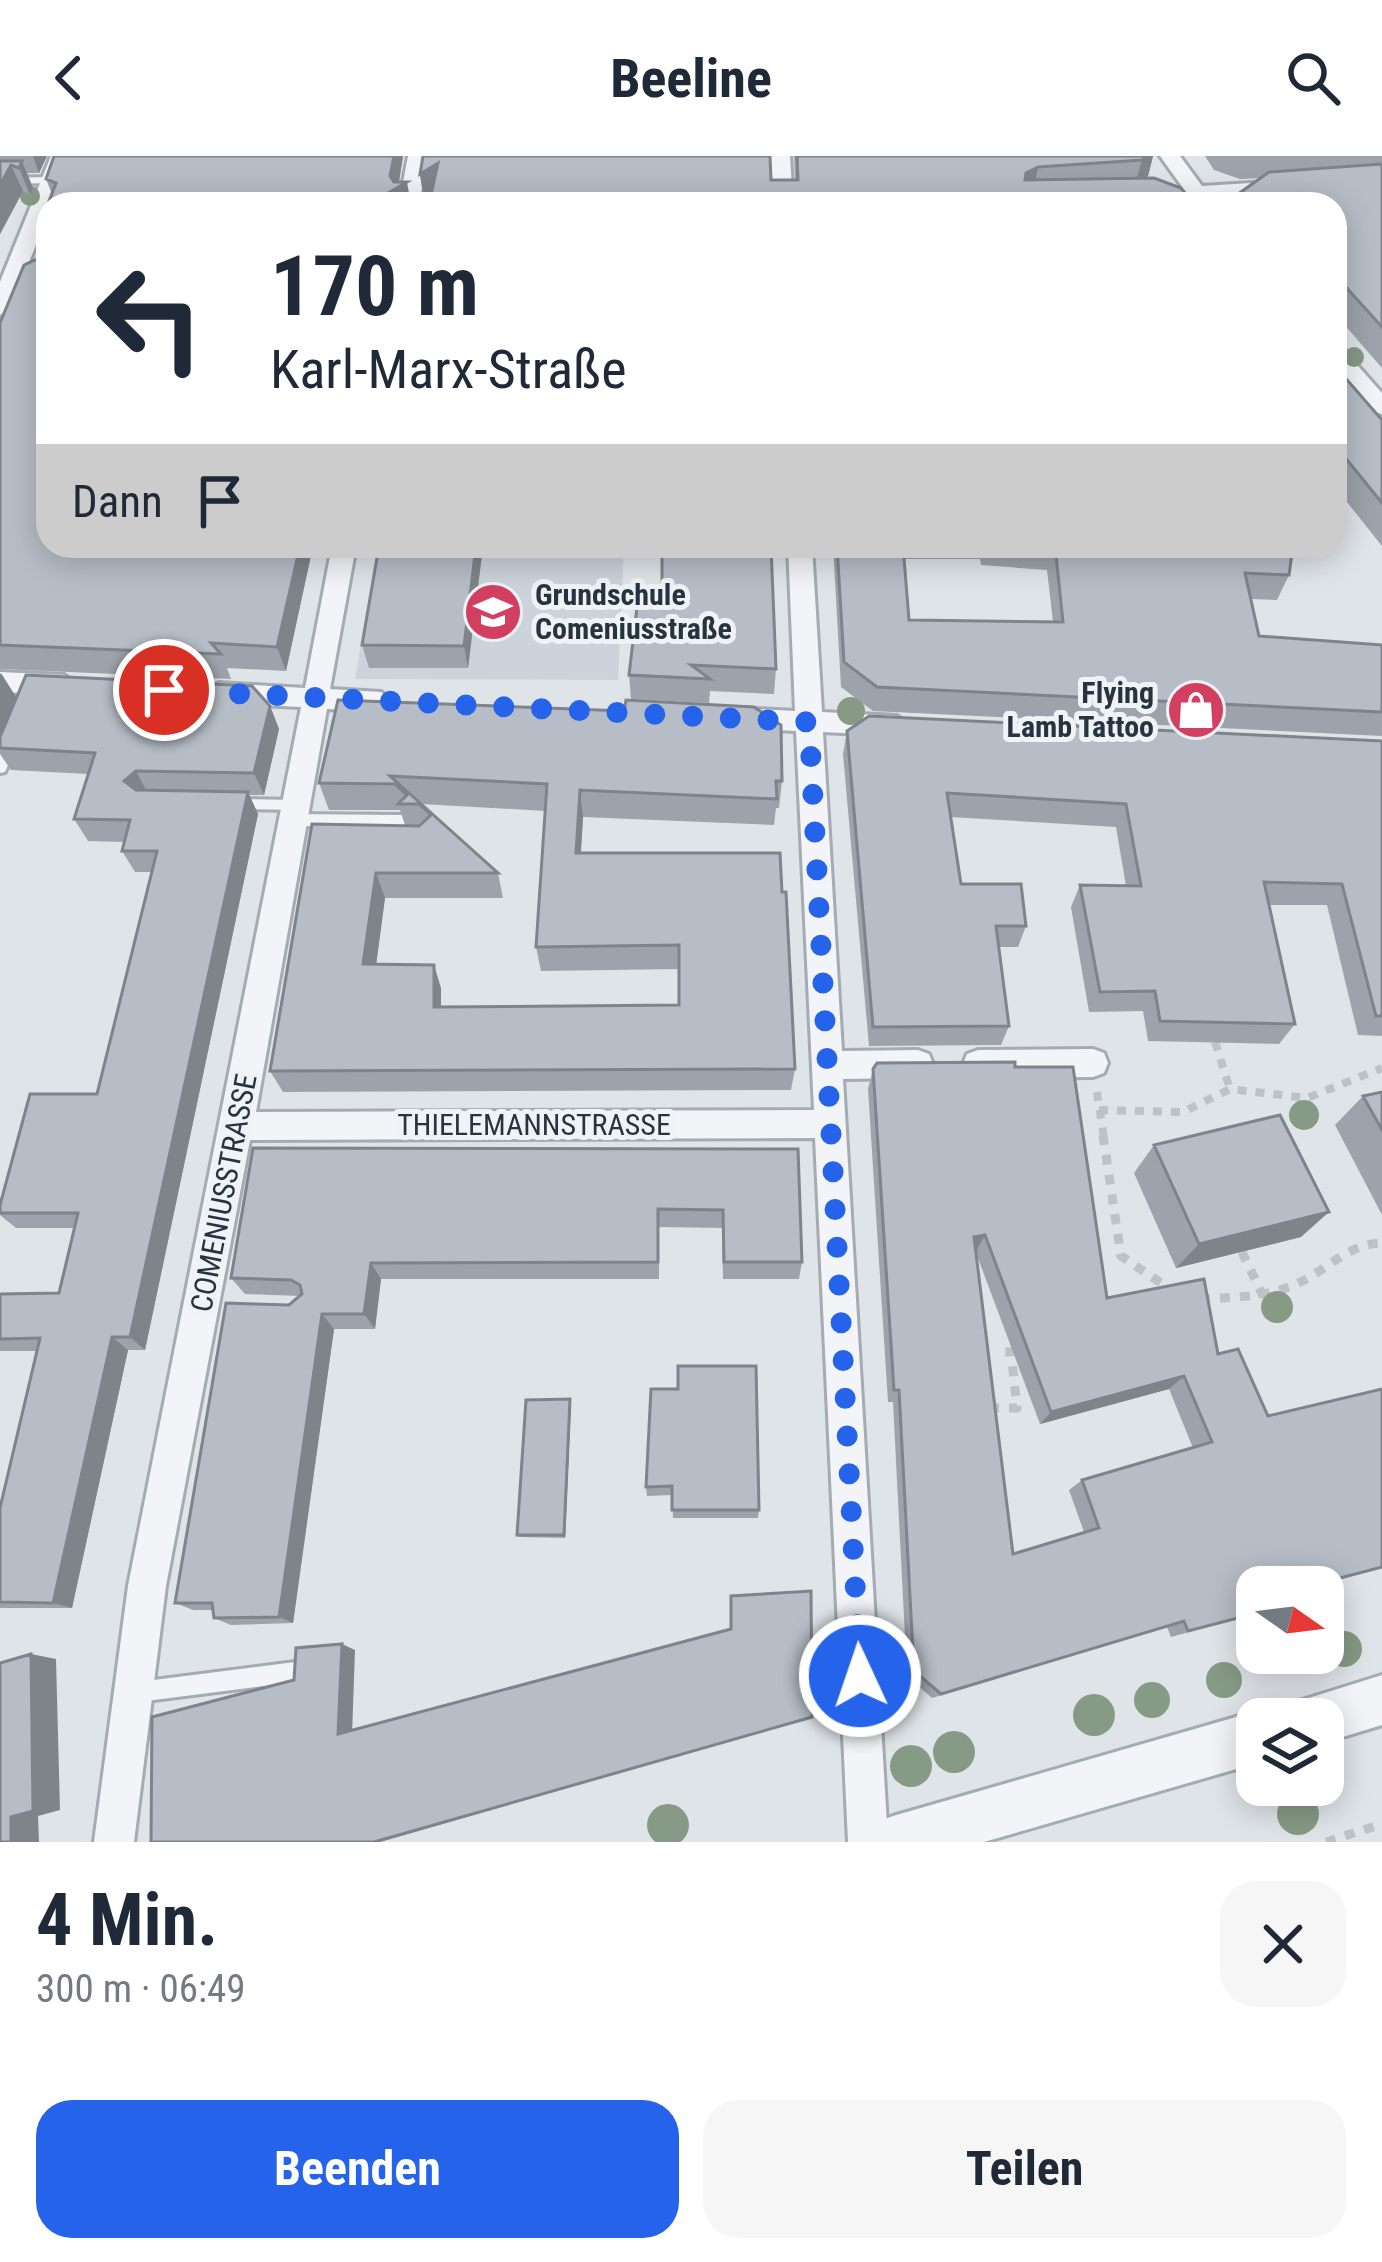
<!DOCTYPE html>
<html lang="de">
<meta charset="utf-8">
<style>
body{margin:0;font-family:"Roboto Condensed",sans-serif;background:#f6f6f7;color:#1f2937;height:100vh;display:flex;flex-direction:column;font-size:45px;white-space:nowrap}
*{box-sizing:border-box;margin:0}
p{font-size:39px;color:#747a83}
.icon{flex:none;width:66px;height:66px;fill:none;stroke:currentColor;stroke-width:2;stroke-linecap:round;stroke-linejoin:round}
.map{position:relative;height:1686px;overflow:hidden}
.sheet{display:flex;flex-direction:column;background:#fff;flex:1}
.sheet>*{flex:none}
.banner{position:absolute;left:36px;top:36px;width:1311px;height:366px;border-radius:36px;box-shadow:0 6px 30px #0003;background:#fff;color:#1f2937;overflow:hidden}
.needle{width:78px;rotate:104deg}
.tools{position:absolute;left:1236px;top:1410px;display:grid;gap:24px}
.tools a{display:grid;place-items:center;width:108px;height:108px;border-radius:24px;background:#fff;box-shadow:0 6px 30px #0003;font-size:60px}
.pin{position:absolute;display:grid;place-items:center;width:102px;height:102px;color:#fff;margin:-51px;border:6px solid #fff;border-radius:50%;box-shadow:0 3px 12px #0007}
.me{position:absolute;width:132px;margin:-66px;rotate:357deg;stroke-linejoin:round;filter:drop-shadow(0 0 9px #0008)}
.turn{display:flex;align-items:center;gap:42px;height:252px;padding:0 36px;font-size:54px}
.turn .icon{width:156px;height:156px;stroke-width:2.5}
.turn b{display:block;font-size:84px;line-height:102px}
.then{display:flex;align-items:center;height:114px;padding:0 36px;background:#0003;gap:24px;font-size:45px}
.round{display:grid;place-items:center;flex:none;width:126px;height:126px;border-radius:36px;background:#f6f6f7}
.summary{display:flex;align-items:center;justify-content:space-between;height:204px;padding:0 36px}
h1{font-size:72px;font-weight:700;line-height:90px}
.button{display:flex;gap:24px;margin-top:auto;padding:24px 36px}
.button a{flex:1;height:138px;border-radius:36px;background:#2563eb;color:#fff;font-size:48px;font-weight:700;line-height:138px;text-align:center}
.button a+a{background:#f6f6f7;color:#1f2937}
header{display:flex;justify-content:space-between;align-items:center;height:156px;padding:0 36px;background:#fff;font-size:54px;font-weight:700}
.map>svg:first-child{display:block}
</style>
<header><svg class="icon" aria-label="back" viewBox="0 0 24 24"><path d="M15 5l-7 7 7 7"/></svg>Beeline<svg class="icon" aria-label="search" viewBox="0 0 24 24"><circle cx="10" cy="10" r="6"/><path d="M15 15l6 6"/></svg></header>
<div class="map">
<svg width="1382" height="1686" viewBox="0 0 1382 1686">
<rect width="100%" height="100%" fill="#dfe4e9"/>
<path fill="#cdd3db" d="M378,390H624L618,524L355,523Z"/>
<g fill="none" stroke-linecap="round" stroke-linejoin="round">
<g stroke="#a4abb3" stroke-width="6">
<path id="service" d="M0,22L51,21L56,24L51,27L0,28Z
M11,581L18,586L5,616L0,617V596L6,582Z
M233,643L296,644L303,649L296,654L233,653L226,648Z
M293,658L403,659L410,665L403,671L293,670L286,664Z
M295,1506L302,1509L305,1516L302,1523L295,1526L138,1546L131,1543L128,1536L131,1529L138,1526Z"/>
</g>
<g stroke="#a4abb3" stroke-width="6">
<path id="minor" d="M51,0H71L11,152L0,159V126Z
M408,0H428L419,48H399Z
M770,0H790L793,48H773Z
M1160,0H1180L1202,30L1284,25L1294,31L1284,37L1210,42L1214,48H1194L1190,43L1139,44V36L1183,32Z
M1335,191L1343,193L1382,237V258L1374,256L1335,212Z
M332,390H356L330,533L381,536L394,546L381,556L327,553L256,956L814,954L796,575L735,572L722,562L735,552L795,555L788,390H812L822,556L897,560L910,570L897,580L823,576L842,895L918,894L929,898L933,908L929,918L918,922L843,923L888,1686H848L815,982L250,984L166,1430L134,1686H94L128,1430L301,551L219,547L206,537L219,527L305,532Z
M0,516L64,519L77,529L64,539L0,536Z
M1093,893L1104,897L1108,907L1104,917L1093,921L978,922L967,918L963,908L967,898L978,894Z"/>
</g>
<g stroke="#a4abb3" stroke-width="6">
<path id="tertiary" d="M1382,1519V1569L1323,1587V1563H1292L1299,1545Z
M1257,1555L1275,1563H1257V1607L984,1686H867L874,1667L893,1660Z"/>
</g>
<path stroke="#bdc2c8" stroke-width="8" stroke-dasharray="9 9" stroke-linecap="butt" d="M1215,886L1230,933
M1097,936L1104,982
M1099,954L1183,956L1230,933L1307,942L1382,912"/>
<path stroke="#bdc2c8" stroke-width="9" stroke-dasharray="10 10" stroke-linecap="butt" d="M1103,979L1121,1100L1170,1133
M1242,1096L1263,1140
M1200,1143C1232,1141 1266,1142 1296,1128C1327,1115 1346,1088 1382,1087
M989,1252H1017L1011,1196H998
M1326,1686L1382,1668"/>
<use href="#service" fill="#f2f4f7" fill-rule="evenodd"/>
<use href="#minor" fill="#f2f4f7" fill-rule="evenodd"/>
<use href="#tertiary" fill="#f2f4f7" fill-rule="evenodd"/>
</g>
<g fill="#879a85">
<circle cx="30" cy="40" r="10"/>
<circle cx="1354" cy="201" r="10"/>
<circle cx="851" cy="555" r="14"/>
<circle cx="1088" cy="566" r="14"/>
<circle cx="1304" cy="959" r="15"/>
<circle cx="1277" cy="1151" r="16"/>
<circle cx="1344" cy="1493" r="18"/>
<circle cx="1224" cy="1524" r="18"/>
<circle cx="1152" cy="1544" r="18"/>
<circle cx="1094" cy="1559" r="21"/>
<circle cx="954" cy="1596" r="21"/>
<circle cx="911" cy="1610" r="21"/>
<circle cx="1298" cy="1658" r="21"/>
<circle cx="668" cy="1669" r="21"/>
</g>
<path fill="#9da3aa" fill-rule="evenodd" d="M0,0H47L39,17H27L33,32L30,39L23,35L0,78Z
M54,0H403L399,26L48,48V83L41,66L52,38L46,23Z
M794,0H1153L1148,20L1144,22L431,41L424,45L420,18L795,24Z
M1205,0H1382V212L1335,158V48L1261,22L1240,23L1214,14Z
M0,167L48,390H313L286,515L227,512L231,523L0,513Z
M1335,210L1382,264V390L1335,331Z
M379,390H483L468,512H369L362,489Z
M833,390H1293L1289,419L1277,444L1251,443L1259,480L1382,489V580L873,555L841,531ZM904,403H980L981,409L1047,414L1053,466L909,464Z
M701,396L776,513L774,538L710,535L709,547L631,543L629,519L662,452Z
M0,517L16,541L270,550L279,573L264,639H249L258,658L145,1194H128L72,1452H0V1352L37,1195H0V1138L59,1137L74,1072H16L0,1059V1049L97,938L152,716H135L122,695L125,686L88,685L74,663L88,618L11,614L0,598Z
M338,544L782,625L779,652H776L774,669L583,661L581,697H780L795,913L791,934L283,936L270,915L312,668L405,669L400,654H329L319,627ZM421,648L546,655L536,791L541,815L679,813V849L441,851V832L376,808L385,742H503L498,717Z
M847,575L1382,585V880L1358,879L1327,749H1268L1295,868L1279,888L1148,885L1143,855L1089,856L1071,751L1080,729L1126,730L1116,671L950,661L961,728L1026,770L1018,791H999L1009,870L1001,889L869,890L843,598Z
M1015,911L1107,1142L1218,1198L1268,1260L1382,1233V1412L1311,1431H1257V1457L1171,1481L1167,1471L932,1542L907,1520L893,1246H888L868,933L873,913ZM976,1097L1040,1268L1169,1233L1193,1292L1082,1324L1069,1334L1084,1376L1013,1398Z
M1382,936V1059L1335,969L1363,940Z
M1154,989L1301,1081L1176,1112L1134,1017Z
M798,993L802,1106L799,1123H723L722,1072L659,1071V1123H381L375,1173H334L293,1467L231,1469L214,1462L213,1454H193L175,1447L289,1149L300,1140L245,1138L231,1122Z
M651,1233L759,1354L758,1362H673L672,1339L647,1340L646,1331Z
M571,1247L565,1382L519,1381L517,1379Z"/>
<path fill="#7f848b" d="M33,0H47L39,17Z
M394,0H403L398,31L407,26L411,48H369Z
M1146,0H1153L1148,20L1134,31L1142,4Z
M22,5L33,32L30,39L19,12Z
M438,7L442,34L424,45L420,18Z
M11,9L23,35L0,78V29Z
M1038,11L1033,38L1021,44L1026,17Z
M300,390H313L286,515L277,491Z
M476,390H483L468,512L464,490Z
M1,517L16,541L0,583V520Z
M270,550L279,573L264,639L254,617Z
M136,615L148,638L136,647L124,625Z
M580,634L583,661L579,722L576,697Z
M248,636L258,658L145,1194L130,1181Z
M376,717L385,742L373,832L363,808Z
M434,809L441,832V873L434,851Z
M1329,1056L1301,1081L1176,1112L1199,1088Z
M985,1079L976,1095L974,1081Z
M371,1107L381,1123L375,1173L364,1158Z
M322,1158L334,1173L293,1467L279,1461Z
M112,1181L128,1194L72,1452L53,1447Z
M1184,1220L1169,1233L1040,1268L1051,1256Z
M570,1243L571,1247L565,1382L564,1379Z
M342,1488L355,1494L352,1580L338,1578Z
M31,1498L56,1503L60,1654L38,1660L39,1686H11V1661Z
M812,1561L380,1686H374Z"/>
<path fill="#b6bdc6" stroke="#7f848b" stroke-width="3" fill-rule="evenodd" d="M54,0H394L390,20L394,26H407L369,48H48V69L41,66L56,27L46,23Z
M423,0H770L771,24H798L797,0H1146L1142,4L1038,11L1026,17L1025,24L1154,22L1181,32L1194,48H429L438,7L420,18Z
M0,5H22L19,12L11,9L0,29Z
M1382,8V171L1335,119V48H1224L1269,16Z
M48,98V390H300L277,491L211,487L221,498L0,489V167L24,109Z
M1335,210L1382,264V347L1335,289Z
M379,390H476L464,490L362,489Z
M701,390H771L776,513L691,509L710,523L629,519L637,451L662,452V396H701Z
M837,390H903L909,464L1063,466L1055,390H1293L1289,419L1245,417L1259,480L1382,489V556L877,531L844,506Z
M26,519L252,530L270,550L254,617L136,615L124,625L136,634L248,636L130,1181H112L53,1447L0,1446V1352L40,1182L0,1183V1138L59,1137L78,1057H0V1049L30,938H97L157,695H122L130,664L74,663L95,597L0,592V581Z
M338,544L624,555L626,544L754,551L781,569L782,625H776L777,643L580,634L576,697H780L782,736H786L795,913L270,915L312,668L419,670L431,659L419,648H398L407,639L395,628L319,627ZM390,620L547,628L536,791L679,789V849L434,851V809L363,808L376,717H498Z
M869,560L1382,585V860H1376L1342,728L1264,726L1295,868L1160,865L1155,835L1100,836L1080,729L1141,730L1126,648L947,637L961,728H1021L1026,770H996L1009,870L873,871L847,575Z
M1015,906V911H1073L1107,1142L1204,1123L1218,1198L1238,1193L1268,1260L1382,1233V1411L1306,1431H1257V1457L1188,1475L1184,1465L941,1538L914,1515L899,1234H894L873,913L877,907ZM985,1079L1051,1256L1184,1220L1212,1286L1082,1324L1099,1372L1013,1398L974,1081Z
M1382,936V974L1363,940Z
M1280,959L1329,1056L1199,1088L1154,989Z
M253,992L798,993L802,1106H724L723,1054L658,1053V1106L371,1107L364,1158H322L279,1461L214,1462L212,1447H175L226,1147L289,1149L302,1138L300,1129L291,1124L231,1122Z
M678,1210H756L759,1354H672V1330L646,1331L651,1233H678Z
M570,1243L564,1379H517L526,1244Z
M811,1435L812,1561L374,1686H151L152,1561L294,1524L296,1492L342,1488L338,1578L731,1473V1440Z
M31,1498L33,1655L11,1661V1686H0V1507Z"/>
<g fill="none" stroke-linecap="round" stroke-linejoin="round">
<path stroke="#2563eb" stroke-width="21" stroke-dasharray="0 37.8" d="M164,534L809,566L860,1520"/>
</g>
<defs>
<g id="school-disc" transform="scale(3)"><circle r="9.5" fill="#d33f61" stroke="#eff3f6"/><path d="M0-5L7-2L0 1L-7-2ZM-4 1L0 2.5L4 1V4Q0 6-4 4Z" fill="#fff"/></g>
<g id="shop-disc" transform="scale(3)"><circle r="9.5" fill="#d33f61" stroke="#eff3f6"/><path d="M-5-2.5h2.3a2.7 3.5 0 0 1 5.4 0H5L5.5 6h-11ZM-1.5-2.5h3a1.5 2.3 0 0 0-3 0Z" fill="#fff"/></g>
</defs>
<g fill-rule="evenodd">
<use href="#school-disc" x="493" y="456"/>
<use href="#shop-disc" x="1196" y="554"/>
</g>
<g text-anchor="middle" stroke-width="10" stroke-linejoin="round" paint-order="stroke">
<g font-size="30" font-weight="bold" fill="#273341" stroke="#eff3f6" text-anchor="start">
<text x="535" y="449">Grundschule<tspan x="535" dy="34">Comeniusstraße</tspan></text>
<text x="1154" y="547" text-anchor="end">Flying<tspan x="1154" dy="34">Lamb Tattoo</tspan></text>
</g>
<g font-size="30" fill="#273341" stroke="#eff3f6">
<text x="534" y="979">THIELEMANNSTRASSE</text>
<text transform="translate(224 1037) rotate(-79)" y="10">COMENIUSSTRASSE</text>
</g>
</g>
</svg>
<div class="tools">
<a><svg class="needle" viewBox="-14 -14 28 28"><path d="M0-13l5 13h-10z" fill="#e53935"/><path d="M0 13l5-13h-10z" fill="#747a83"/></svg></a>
<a><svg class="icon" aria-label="layers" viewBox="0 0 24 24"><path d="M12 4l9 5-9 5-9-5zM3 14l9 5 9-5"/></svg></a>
</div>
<div class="pin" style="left:164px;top:534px;background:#d93025"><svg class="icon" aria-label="arrive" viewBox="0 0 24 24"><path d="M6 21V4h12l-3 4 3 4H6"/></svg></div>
<svg class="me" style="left:860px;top:1520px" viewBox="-20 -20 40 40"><circle r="17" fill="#2563eb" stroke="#fff" stroke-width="3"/><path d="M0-11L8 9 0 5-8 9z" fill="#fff"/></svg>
<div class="banner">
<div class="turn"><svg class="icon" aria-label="left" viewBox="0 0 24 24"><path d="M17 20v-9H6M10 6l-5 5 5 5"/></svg><div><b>170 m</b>Karl-Marx-Straße</div></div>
<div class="then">Dann<svg class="icon" aria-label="arrive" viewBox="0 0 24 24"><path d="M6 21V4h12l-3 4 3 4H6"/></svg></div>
</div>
</div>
<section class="sheet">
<div class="summary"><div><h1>4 Min.</h1><p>300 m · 06:49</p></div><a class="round"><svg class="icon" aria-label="close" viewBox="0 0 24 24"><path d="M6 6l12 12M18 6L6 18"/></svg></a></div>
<div class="button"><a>Beenden</a><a>Teilen</a></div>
</section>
